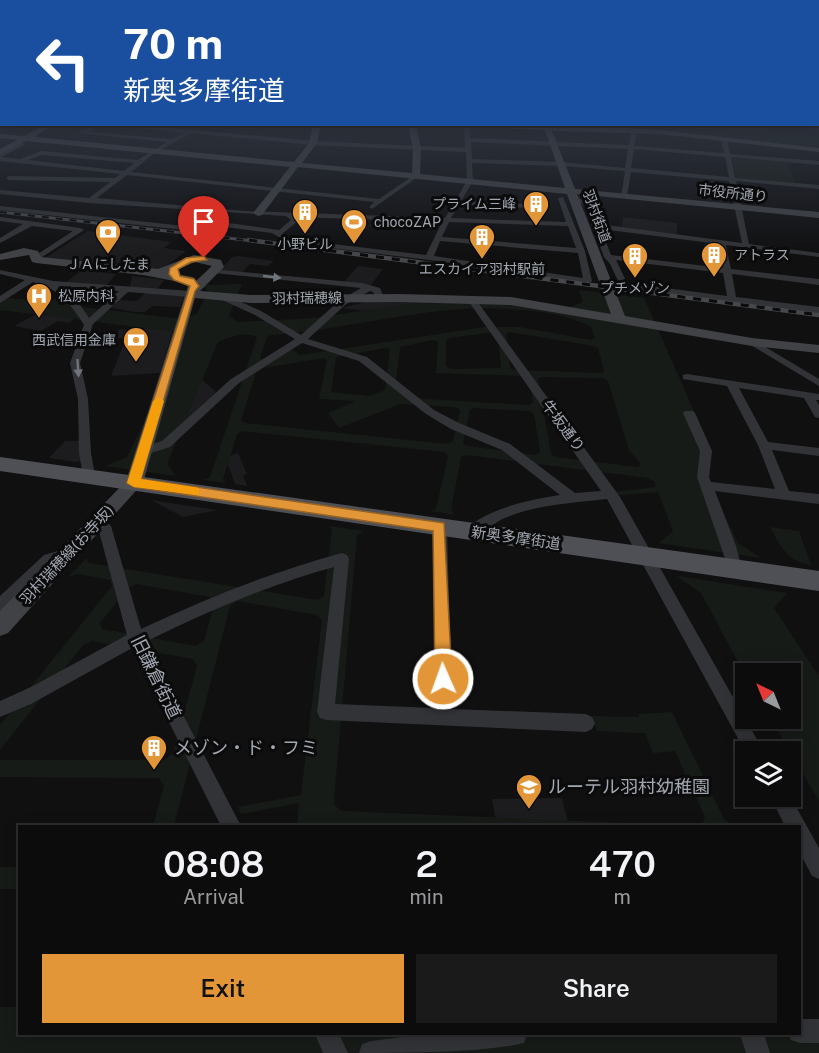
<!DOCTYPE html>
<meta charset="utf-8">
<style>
body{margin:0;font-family:"Public Sans","Noto Sans JP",sans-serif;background:#1a1a1b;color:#f1f3f6;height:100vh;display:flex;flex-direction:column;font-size:22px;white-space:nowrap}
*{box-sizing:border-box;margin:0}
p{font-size:20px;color:#9a9b9d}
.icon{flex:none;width:33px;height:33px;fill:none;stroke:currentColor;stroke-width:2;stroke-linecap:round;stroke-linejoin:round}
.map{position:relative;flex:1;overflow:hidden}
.sheet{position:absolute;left:18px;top:825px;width:783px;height:210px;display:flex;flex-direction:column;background:#0c0c0d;border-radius:0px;box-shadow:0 3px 15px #0003,0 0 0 2px #2c2c2e}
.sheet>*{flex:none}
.hud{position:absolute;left:0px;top:0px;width:819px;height:126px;box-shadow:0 3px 15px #0003,0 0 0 2px #2c2c2e;background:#1a4fa0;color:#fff;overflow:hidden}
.needle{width:39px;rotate:317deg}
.tools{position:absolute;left:735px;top:663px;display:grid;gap:12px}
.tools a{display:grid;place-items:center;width:66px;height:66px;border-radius:0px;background:#0c0c0d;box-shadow:0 3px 15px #0003,0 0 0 2px #2c2c2e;font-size:30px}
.pin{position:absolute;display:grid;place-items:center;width:51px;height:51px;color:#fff;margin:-62px -26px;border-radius:50% 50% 50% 0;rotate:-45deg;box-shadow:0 0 6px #0007}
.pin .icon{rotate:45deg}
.me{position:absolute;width:66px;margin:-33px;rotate:358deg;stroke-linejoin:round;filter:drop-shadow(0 0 4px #0008)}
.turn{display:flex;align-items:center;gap:21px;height:126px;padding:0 24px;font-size:27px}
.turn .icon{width:78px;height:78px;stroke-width:2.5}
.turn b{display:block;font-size:42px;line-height:51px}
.eta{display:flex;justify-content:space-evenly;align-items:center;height:102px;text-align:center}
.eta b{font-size:36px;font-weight:600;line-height:42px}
.cta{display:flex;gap:12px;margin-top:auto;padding:12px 24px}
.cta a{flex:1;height:69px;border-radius:0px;background:#e29638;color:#111;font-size:24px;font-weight:600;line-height:69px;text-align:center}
.cta a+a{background:#1a1a1b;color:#f1f3f6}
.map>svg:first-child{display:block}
</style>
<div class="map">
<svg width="819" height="1053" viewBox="0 0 819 1053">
<rect width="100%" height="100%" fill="#101011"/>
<path fill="#1c1c1e" d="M795,124L766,125L770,134L677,127L675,125Z
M623,217L677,223V235L622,228Z
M88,231L171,242L164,248L186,251L162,269L155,271L43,259Z
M239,256L274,261L268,266L250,264L242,273L219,271L232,257Z
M358,266L383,269L370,286L343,283Z
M82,270L116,274L106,286L65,283Z
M132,276L164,280L157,290L130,287Z
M145,293L184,296L180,307L152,306L145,312H135L112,308L118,300L137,301Z
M65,299L80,315L68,323L58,321L41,331L14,326Z
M372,300L434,301L375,312L342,308Z
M152,322L175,323L160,373L111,376L123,346L137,345L140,339L113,338L119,329L142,331Z
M200,378L216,392L176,428Z
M65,441H80L82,460L76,462L49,458Z
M238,453L247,474L243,475L247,486L235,484L225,457Z
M151,500L190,506L218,510L183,517Z
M562,798L569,826H497L492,799Z"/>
<path fill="#171b17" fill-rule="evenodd" d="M555,125H641L819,136V148L689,133Z
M732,157L787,162L796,184L736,178Z
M242,284L229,316L238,322L315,318L432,300L514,298L571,307L583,302L579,290L644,298L712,452L709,478L724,514L738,543L761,558L659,543L673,531L658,492L619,495L615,492L656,487L654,481L648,478L467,455L461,457L451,510L455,515L431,511L436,509L448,456L445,452L242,431L237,434L223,479L226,483L203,480L210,477L257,337C244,331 230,337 218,342L167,464L176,476L105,466L127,457L184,339L177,332L0,310V297L49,303L61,295L65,299L57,304L182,319L197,314L208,291L202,285ZM482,308C516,309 561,310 591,327L595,338L591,340L520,327H485L300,355L291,349L264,360L260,358L267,337L271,335C342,330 411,310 482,308ZM494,332L498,334L501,368L450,369L446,366V340L449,338ZM509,332L594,346L598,348L604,371L602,373L514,370L510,368L506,334ZM433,340L438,342L436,373L525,376L529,378L533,402L529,405L408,398L395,387L400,347ZM386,348L390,349L385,390L370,396L331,392L336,357ZM323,358L327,360L319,399L356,401L328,413L339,428L400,404L456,407L460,410L453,441L447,444L244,423L241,420L257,369ZM542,377L603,378L608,381L629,450L641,464L638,467L556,457L551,454L538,379ZM474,408L530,411L534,414L540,452L536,455L467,446L463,443L470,410Z
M329,526L363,531L357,535L335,788L334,804L341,811L701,826L705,817L675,751L653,753L645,733L597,731L592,716L639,717L638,714L672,712L724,819L733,826H297L299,803L241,814L238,807L301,795L322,620L317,615L237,601L230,606L174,826H153L164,786L159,778L0,777V758L1,760H164L173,753L197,666L193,659L92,641L83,645L0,750V725L112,586L110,580L77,574L68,577L87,558L88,563L318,600L324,596L332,530ZM136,584L210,597L215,602L204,641L196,646L102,629L100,623L128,588Z
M770,527L799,531L811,565C788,561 781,548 770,527Z
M677,576L787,593L774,608L819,676V801L771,719L790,718V674L745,675L701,593Z
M0,867H19V889H0Z
M0,1007H19L20,1034H800V1021L819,1022V1053H0Z"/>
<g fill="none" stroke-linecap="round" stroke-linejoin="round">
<path fill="#313336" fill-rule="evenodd" d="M0,122L2,124H4L0,126Z
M96,124H103L88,132L172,139L185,133L105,124H129L313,141L465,148L464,126L467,124L470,126V138L629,145L631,131L634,129L637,131L634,146L724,153L721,139L724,137L727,139L730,154L819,161V165L731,157L735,178L819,185V189L736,181L749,244L819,253V257L726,245L731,269L819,279V285L732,274L736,297L819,307V313L621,287L610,264L604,257L585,206L571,198L576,197L590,204L599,224L742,243L729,181L631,172L627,196L624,198L621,196L625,171L562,166L472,163L473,181L461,201L529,204L536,207L539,221L566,222L558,198L563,197L585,251L592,281L588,284L429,260L289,243L272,233L218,226L193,231L0,210V206L193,227L214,223V219L220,216L224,218L221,222L279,230L291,220L286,216L89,203L0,194V190L89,198L110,182L9,180L6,178L9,176L115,178L120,174L0,161V154L21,143L26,144L1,157L20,159L41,151L138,160L167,142L79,133ZM191,133L313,145L466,152L467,181L445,218L245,211L97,198L127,175L374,202L369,207L372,209L419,176L414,175L379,199L131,172L156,152ZM471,142L628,149L625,168L562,162L472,159ZM634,149L725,157L729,177L631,168ZM42,155L134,163L124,171L28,160ZM459,205L529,208L532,221L451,218ZM296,217L442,222L426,255L291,239L282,234L298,221ZM449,222L568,226L576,248L442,237ZM601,229L719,244L723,268L611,255ZM440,241L578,253L583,278L434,256ZM616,260L723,273L727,296L627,283Z
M0,217L80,228L84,230L36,261H33V257L73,231L32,226L0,243V238L23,224L0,221Z
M211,269L362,283L380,288L384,298L383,300H377L373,292L370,291L345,305L308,339L367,357L434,410L459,423L510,444L575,493L601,491L467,299L474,297L620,497L764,752L746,753L607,499C574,503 537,504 505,518C494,522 479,538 467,535L465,531L467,527C495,507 527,500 560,495L502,450L451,429L426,414L359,361L302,343L239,383L170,447L145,455L141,454L139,451L141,448L162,441L231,379L295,339L255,315L220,299V295H226L261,311L301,335L339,301L361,288L214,273L210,271Z
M0,270L53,281L190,291L194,294L190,297L128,292L93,324L80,363L88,399L91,453L95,476L93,479L89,480L83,476L79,453L78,399L70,363L84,325C71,304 58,288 33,282L0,303V296L25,280L0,274ZM61,287L119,291L89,318L81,306Z
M752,339L819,379V386L749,344V340Z
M687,374L819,394V400H816L819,405V418L815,417L804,398L739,388L768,442L819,448V456L772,450L789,491L819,494V504L715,491L736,546L742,569L740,573H730L697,477L700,451L683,413L685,411H693L695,413L712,451L709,477L711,482L775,489L758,445L727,386L683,379V375Z
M99,517L104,519L111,526L141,629C206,598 272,572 342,553L347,555L349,559L335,704L435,708L433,527L435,523H445L447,527L452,709L586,714L592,717L595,723L592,729L586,732L326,720L320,718L317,712L334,567C268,585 206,612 145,642L241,826H221L132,648L31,704L0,717V701L31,687L127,635L98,528L92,522Z
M68,548L73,549L75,553L73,557L54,563L5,609L0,611V596L44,555Z
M770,796H790L819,848V879L812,876L800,853V826H785Z
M800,1019H819V1043H800L791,1040L789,1034H800Z
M315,1034H339L348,1053H323Z
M426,1034H527L524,1043C483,1053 404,1053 359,1053L362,1044L371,1041Z
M740,1034H764L770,1053H746Z"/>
<path fill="#404246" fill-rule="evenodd" d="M46,124H55L34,137L294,162L309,143L313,124H321L317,143L302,163L412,173L413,149L408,124H416L421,149L420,174L565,188L545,130L421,124H550L660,130L819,148V152L660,134L552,131L575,189L819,212V218L577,194L625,316L752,338L819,345V353L752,346L511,305L400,302L251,303L195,298L143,483L8,633L0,636V611L126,481L188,286L185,283L143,275L36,263L32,262L29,255L0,260V254L24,248L38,251L41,257L158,269L194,255L221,260L224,267L200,291L251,295L400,294L511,297L611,314L567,194L298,167L262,215L258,216L253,213L290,167L26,141L0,154V149L17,140L0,138V134L24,136ZM195,262L212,266L196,281L193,277L169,273Z"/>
<path fill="#4e5055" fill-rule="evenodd" d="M0,457L819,571V591L0,471Z"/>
<g stroke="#45474b" stroke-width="3">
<path id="rail-far1" d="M0,212L262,242"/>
</g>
<g stroke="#45474b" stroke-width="4.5">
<path id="rail" d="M249,240L819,315"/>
</g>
<use href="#rail-far1" stroke="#0b0b0c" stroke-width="2" stroke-dasharray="7" stroke-linecap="butt"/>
<use href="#rail" stroke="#0b0b0c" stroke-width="3" stroke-dasharray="8" stroke-linecap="butt"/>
</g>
<defs><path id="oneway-solid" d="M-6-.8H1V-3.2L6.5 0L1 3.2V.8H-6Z" transform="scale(1.5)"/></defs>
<g fill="#6f737a">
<use href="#oneway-solid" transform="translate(272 277) rotate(6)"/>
<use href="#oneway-solid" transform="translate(78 368) rotate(86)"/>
</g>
<linearGradient id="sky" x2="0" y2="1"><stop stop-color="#090909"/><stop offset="0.42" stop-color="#313743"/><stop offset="1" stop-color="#313743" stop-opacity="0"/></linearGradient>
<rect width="819" height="254" fill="url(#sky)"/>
<path fill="#e29638" stroke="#936224" stroke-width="1.5" d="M204,256L207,260L191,262L178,269L180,276L194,279L199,286L195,291L141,479L444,523L452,679L449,685L443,687L437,685L435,679L433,531L134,487L127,483L190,286L174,280L169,274L170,268L186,258Z"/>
<path fill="#f59e0b" d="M159,397L164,401L141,479L194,487L199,488V495L134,487L127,483L153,401Z"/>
<defs>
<g id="building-pin" transform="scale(1.35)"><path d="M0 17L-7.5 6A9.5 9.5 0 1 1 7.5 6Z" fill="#e29638" stroke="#0b0b0c"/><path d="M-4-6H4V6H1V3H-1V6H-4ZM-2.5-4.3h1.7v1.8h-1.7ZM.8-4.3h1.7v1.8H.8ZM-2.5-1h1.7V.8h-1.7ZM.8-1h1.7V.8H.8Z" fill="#fff"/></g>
<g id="stadium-pin" transform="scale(1.35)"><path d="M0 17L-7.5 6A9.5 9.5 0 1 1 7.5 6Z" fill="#e29638" stroke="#0b0b0c"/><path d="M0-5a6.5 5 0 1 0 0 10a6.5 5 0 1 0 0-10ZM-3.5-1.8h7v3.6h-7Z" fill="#fff"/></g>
<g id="bank-pin" transform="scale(1.35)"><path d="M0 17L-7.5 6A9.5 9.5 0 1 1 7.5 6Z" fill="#e29638" stroke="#0b0b0c"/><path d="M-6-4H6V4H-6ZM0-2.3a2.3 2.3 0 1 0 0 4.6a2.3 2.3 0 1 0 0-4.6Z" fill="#fff"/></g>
<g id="hospital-pin" transform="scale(1.35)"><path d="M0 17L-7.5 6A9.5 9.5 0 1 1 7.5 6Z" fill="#e29638" stroke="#0b0b0c"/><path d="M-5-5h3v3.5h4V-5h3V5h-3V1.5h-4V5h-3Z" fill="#fff"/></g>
<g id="school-pin" transform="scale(1.35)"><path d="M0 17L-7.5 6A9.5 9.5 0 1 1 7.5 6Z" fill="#e29638" stroke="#0b0b0c"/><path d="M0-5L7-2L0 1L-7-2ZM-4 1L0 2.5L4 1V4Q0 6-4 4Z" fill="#fff"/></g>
</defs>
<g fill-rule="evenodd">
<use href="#building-pin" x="536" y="204"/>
<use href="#building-pin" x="305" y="212"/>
<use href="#stadium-pin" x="354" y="222"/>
<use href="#bank-pin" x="108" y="232"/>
<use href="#building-pin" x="482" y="237"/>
<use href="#building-pin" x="714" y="255"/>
<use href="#building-pin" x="635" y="256"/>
<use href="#hospital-pin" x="39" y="296"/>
<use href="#bank-pin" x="136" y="340"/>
<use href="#building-pin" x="154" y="748"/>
<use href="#school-pin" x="529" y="787"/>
</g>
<g text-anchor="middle" stroke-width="6" stroke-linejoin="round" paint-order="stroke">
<g font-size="14" fill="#a2a8b1" stroke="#0b0b0c">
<text transform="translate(733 193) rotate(6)" y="5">市役所通り</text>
<text transform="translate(597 216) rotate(70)" y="5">羽村街道</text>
<text transform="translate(307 298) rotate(-1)" y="5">羽村瑞穂線</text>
</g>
<g font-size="14" fill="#a2a8b1" stroke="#0b0b0c">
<text x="516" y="209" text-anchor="end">プライム三峰</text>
<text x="374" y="227" text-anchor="start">chocoZAP</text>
<text x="305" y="249">小野ビル</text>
<text x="734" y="260" text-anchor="start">アトラス</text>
<text x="108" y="269">ＪＡにしたま</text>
<text x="482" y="274">エスカイア羽村駅前</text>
<text x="635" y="293">プチメゾン</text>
<text x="58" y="301" text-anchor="start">松原内科</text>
<text x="116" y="345" text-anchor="end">西武信用金庫</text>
</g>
<g font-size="15" fill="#a2a8b1" stroke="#0b0b0c">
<text transform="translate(563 426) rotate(53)" y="5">牛坂通り</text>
<text transform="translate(516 538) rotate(8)" y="5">新奥多摩街道</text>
<text transform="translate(67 555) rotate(-47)" y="5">羽村瑞穂線(お寺坂)</text>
</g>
<g font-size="18" fill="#a2a8b1" stroke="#0b0b0c">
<text transform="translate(156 677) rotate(64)" y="6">旧鎌倉街道</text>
</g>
<g font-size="18" fill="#a2a8b1" stroke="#0b0b0c" text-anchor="start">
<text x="174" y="754">メゾン・ド・フミ</text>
<text x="548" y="793">ルーテル羽村幼稚園</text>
</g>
</g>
</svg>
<div class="tools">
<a><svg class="needle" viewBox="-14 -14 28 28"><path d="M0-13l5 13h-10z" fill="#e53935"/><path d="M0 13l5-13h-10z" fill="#9a9b9d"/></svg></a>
<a><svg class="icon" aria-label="layers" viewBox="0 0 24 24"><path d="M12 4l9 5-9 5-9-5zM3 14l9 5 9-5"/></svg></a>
</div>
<div class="pin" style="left:204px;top:258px;background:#d93025"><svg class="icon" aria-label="arrive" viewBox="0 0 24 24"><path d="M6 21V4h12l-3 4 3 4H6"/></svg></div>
<svg class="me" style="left:443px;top:679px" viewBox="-20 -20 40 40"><circle r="17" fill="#e29638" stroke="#fff" stroke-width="3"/><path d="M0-11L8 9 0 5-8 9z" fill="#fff"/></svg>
<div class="hud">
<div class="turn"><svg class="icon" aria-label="left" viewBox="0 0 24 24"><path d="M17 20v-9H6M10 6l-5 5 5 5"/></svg><div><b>70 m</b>新奥多摩街道</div></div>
</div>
<section class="sheet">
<div class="eta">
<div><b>08:08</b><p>Arrival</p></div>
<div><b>2</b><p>min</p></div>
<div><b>470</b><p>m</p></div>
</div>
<div class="cta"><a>Exit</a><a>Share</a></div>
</section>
</div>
